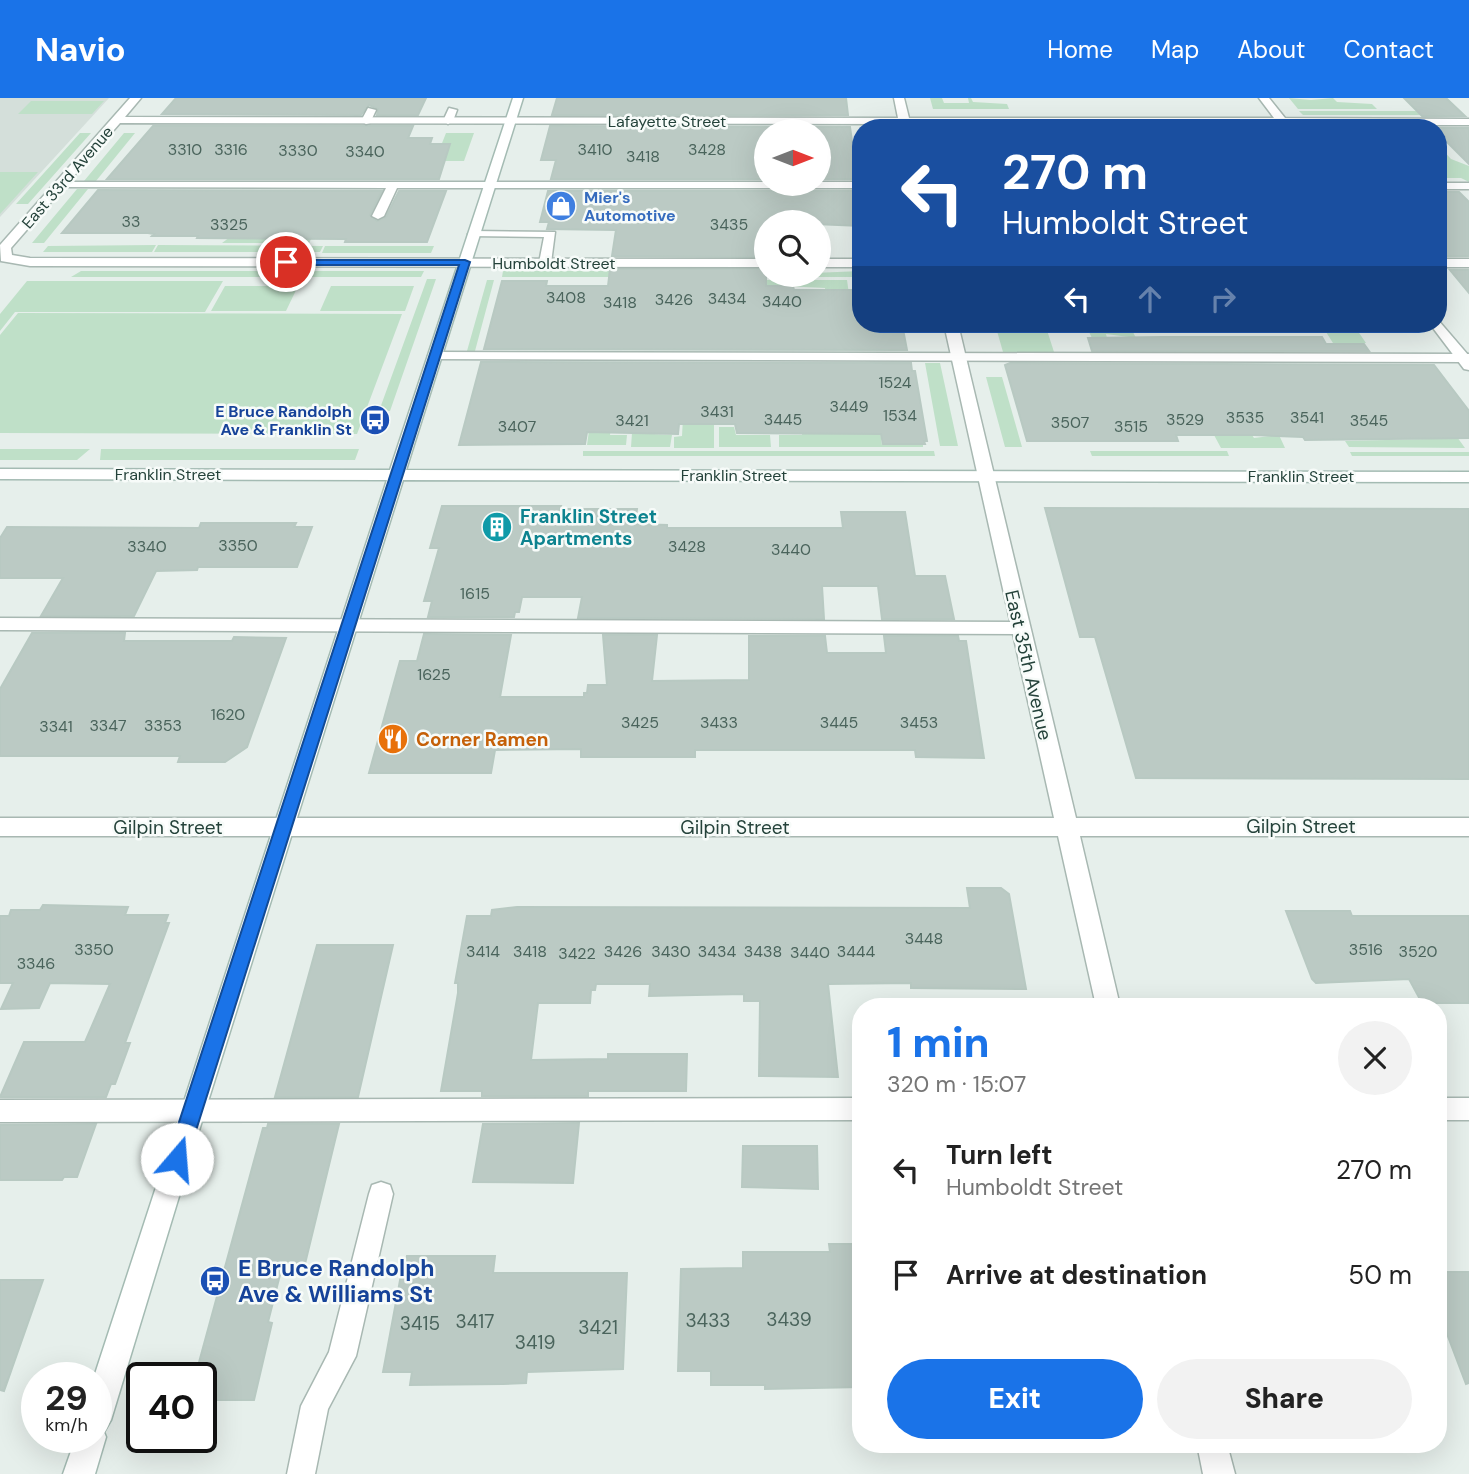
<!DOCTYPE html>
<meta charset="utf-8">
<style>
body{margin:0;font-family:"DM Sans",sans-serif;background:#f2f2f2;color:#222;height:100vh;display:flex;flex-direction:column;font-size:26px;white-space:nowrap}
*{box-sizing:border-box;margin:0}
p{font-size:23px;color:#767676}
.icon{flex:none;width:38px;height:38px;fill:none;stroke:currentColor;stroke-width:2;stroke-linecap:round;stroke-linejoin:round}
.map{position:relative;flex:1;overflow:hidden}
.panel{position:absolute;left:852px;top:900px;width:595px;height:455px;display:flex;flex-direction:column;background:#fff;border-radius:28px;box-shadow:0 7px 28px #0002}
.panel>*{flex:none}
.hud{position:absolute;left:852px;top:21px;width:595px;height:214px;border-radius:28px;box-shadow:0 7px 28px #0002;background:#1a4fa0;color:#fff;overflow:hidden}
.needle{width:46px;rotate:90deg}
.tools{position:absolute;left:754px;top:21px;display:grid;gap:14px}
.tools a{display:grid;place-items:center;width:77px;height:77px;border-radius:50%;background:#fff;box-shadow:0 7px 28px #0002;font-size:35px}
.speed{position:absolute;left:21px;top:1264px;display:flex;gap:14px;font-size:35px;font-weight:700;text-align:center}
.speed>*{display:grid;place-content:center;width:91px;height:91px;border-radius:50%;background:#fff;box-shadow:0 7px 28px #0002;line-height:1}
.speed small{font-size:18px;font-weight:400}
.speed .limit{border:4px solid #111;border-radius:10px;background:#fff;color:#111}
.pin{position:absolute;display:grid;place-items:center;width:60px;height:60px;color:#fff;margin:-30px;border:4px solid #fff;border-radius:50%;box-shadow:0 2px 7px #0007}
.me{position:absolute;width:77px;margin:-38px;rotate:18deg;stroke-linejoin:round;filter:drop-shadow(0 0 5px #0008)}
.turn{display:flex;align-items:center;gap:24px;height:147px;padding:0 35px;font-size:32px}
.turn .icon{width:91px;height:91px;stroke-width:2.5}
.turn b{display:block;font-size:49px;line-height:60px}
.lanes{display:flex;align-items:center;height:66px;padding:0 35px;background:#0003;justify-content:center;gap:35px;direction:ltr}
.lanes .off{opacity:.35}
.round{display:grid;place-items:center;flex:none;width:74px;height:74px;border-radius:37px;background:#f2f2f2}
.summary{display:flex;align-items:center;justify-content:space-between;height:119px;padding:0 35px}
h1{font-size:42px;font-weight:800;line-height:52px;color:#1a73e8}
.action{display:flex;gap:14px;margin-top:auto;padding:14px 35px}
.action a{flex:1;height:80px;border-radius:42px;background:#1a73e8;color:#fff;font-size:28px;font-weight:800;line-height:80px;text-align:center}
.action a+a{background:#f2f2f2;color:#222}
ul{padding:0;list-style:none}
li{display:flex;align-items:center;gap:21px;height:105px;padding:0 35px}
li div{flex:1}
li b{display:block;font-size:26px}
li em{font-style:normal}
header{display:flex;align-items:center;gap:42px;box-sizing:border-box;height:98px;padding:0 35px;background:#1a73e8;color:#fff}
header strong{font-size:33px}
nav{display:flex;gap:38px;margin-inline-start:auto;font-size:24px}
.map>svg:first-child{display:block}
</style>
<header>
<strong>Navio</strong>
<nav><a>Home</a><a>Map</a><a>About</a><a>Contact</a></nav>
</header>
<div class="map">
<svg width="1469" height="1376" viewBox="0 0 1469 1376">
<rect width="100%" height="100%" fill="#e6efeb"/>
<path fill="#d4dfda" d="M0,0H109L0,119Z"/>
<path fill="#bfe0c8" d="M930,0H942L944,5H969L968,0H971L973,4L1007,6L1009,11H933Z
M1289,0L1311,2L1333,0L1337,4L1372,6L1377,11H1298Z
M31,3H104L92,16H18Z
M1299,13H1423L1427,17H1303Z
M80,35H91L28,106H16Z
M124,35H135L96,83H84Z
M446,35H474L464,63H435Z
M1439,48L1451,61L1469,68V84L1461,80H1446L1439,72Z
M0,74H38L0,116Z
M77,91H88L44,145H32Z
M262,92H336L309,145H222L230,139L273,140L257,100Z
M156,147L152,154H43L48,148Z
M158,147L323,148L320,154H154Z
M325,148H434L431,155H322Z
M81,173H424L421,179H71Z
M503,173H766V177L861,173V179H502Z
M427,181H436L390,313H379Z
M487,182H494L475,253H467Z
M657,182H847L850,203H826L825,190Z
M27,183H223L205,214H15L0,233V216Z
M225,188H298L286,213H211Z
M331,188H414L405,213H320Z
M18,215L402,216L357,336L0,335V237Z
M995,226H1045L1054,254H1003Z
M1046,226H1129L1136,240L1106,236L1107,240H1092L1089,234H1049Z
M1321,226H1353L1366,245H1350L1354,253H1338Z
M686,264H761V280L700,325L714,327V350H674V339L682,338Z
M925,265H940L958,348H940Z
M872,279L882,347H923V349H779V337H802V334L831,336Z
M986,279H1002L1022,349H1005Z
M592,311L613,312L610,337H627L626,347H587Z
M719,329H734L736,337H770L771,349H719Z
M1452,332L1465,350L1349,349L1345,343L1429,341Z
M632,335L672,337L670,349H631Z
M1214,337H1252L1254,340L1279,337L1285,350H1221Z
M0,351H90L77,362H0Z
M101,351H359L355,362H100Z
M583,353H934L935,358H583Z
M1090,353H1227L1229,358H1092Z
M1350,354H1469V358H1352Z"/>
<path fill="#bbcac4" stroke="#b8c9c2" stroke-width="2" d="M176,0H426L418,17H377L378,11L369,7L361,17L162,16Z
M557,0H846L848,17H552Z
M1404,0H1446L1465,18H1422Z
M153,28H413L408,40H432L430,46H450L439,81H107Z
M550,28L850,29L854,57H861V81H819V33H766V81H551L556,62H541Z
M1433,30H1469V66L1438,35V30Z
M98,92L382,93L370,117L377,123L386,119L399,93H446L427,144H345L346,141H343L197,140L198,138H152L154,136L148,135H62Z
M548,93H861V128L766,124V159L612,158L616,132L547,131L549,124H540Z
M1438,94H1459L1469,104V158H1438Z
M610,171H766V188H793L794,192H861V226H902L907,252L484,251L502,183H547L546,188H608Z
M1450,172H1469V195Z
M1162,239H1322L1326,246H1364L1369,253H1092L1088,240Z
M481,264L911,265L912,273H915L927,343H924L925,346H883L881,336L737,335L735,326H679L678,336L587,334L585,346L459,347Z
M1010,265L1434,267L1469,313V340L1305,342L1303,339L1254,337H1176L1178,343H1027L1005,267Z
M442,408H561L560,411H637L635,426L667,427V430H843L841,414H905L915,478H945L954,521H882L878,488H822L824,521L578,520L582,499H522L519,514H515L514,519H428L432,503H424L439,450H430Z
M1045,410L1469,411V681L1136,680L1095,539H1080Z
M201,425H296L294,429H312L297,469H198L197,472L156,473L134,518H41L63,480H0V440L7,429L199,430Z
M32,535H125L124,543H232L234,539L286,540L247,649L225,664H178L180,658H0V591Z
M424,536L511,537L500,599H584V595H587L588,587H607L603,537H657L652,583L749,582V538H825L827,555H886L884,538H958L959,543H966L984,660L916,659L915,652H695V659H581V651L495,652L491,675H369L400,563H417Z
M967,790H1001L1009,796L1026,891L911,890V885L828,886L838,979L759,978L760,903H744V896L649,898L650,886H596L595,892H591L590,905H538L531,962L608,961V956H687L686,993H588V998H482V993H441L458,895V885H455L467,818H491L492,812L517,809L970,810Z
M43,807L128,809L125,817H168L165,825H169L125,945H130L115,986H111L106,999H0L24,944H85L110,886L50,885L39,910L1,911L13,885H0V818H9L11,812H40Z
M1286,813H1350L1352,818H1469V905H1422L1409,881L1316,885L1312,881Z
M317,847H393L358,999H275Z
M579,1025L573,1085L473,1084L483,1026Z
M96,1026L77,1079H64L62,1082H0V1027Z
M268,1026H339L304,1170L282,1169L268,1224L272,1225L254,1302H201V1279H195L263,1030H267Z
M743,1048H817L818,1091L742,1089Z
M829,1146H861V1289L765,1291V1287H711V1273H678L681,1171L743,1170V1154H830Z
M407,1158H495L493,1175H627L623,1271L527,1274L526,1285L503,1286L410,1287L412,1274H383L401,1177H404Z
M1438,1174H1469V1285L1466,1286L1438,1212Z
M0,1182H43L4,1293L0,1292Z"/>
<g fill="none" stroke-linecap="round" stroke-linejoin="round">
<g stroke="#a8b8b2" stroke-width="3">
<path id="lane" d="M368,10L376,12L370,25L366,26L361,23Z
M449,10L457,12L453,23L448,26L443,23Z
M57,84H861V90H397L384,118L378,121L372,118L386,90L61,89L57,88Z
M1438,85H1469V91H1438Z
M474,133L555,134L551,165L545,169L539,165L544,139L470,138L468,136Z
M435,254L1469,256V264L430,261L428,258Z
M0,520L1020,524L1029,530L1020,536L0,532Z
M861,1000V1022L0,1024V1002Z
M1438,1000H1469V1022H1438Z
M381,1084L390,1087L393,1096L356,1258L328,1311L315,1376H287L301,1308L329,1254L369,1096L372,1087Z"/>
</g>
<g stroke="#a8b8b2" stroke-width="3">
<path id="street" d="M130,0H141L125,19L898,20L894,0H904L909,20H1274L1259,0H1269L1285,20L1469,21V27H1290L1292,30H1281L1279,27L911,26V30H900V26L120,25L11,150L12,157L30,160L766,161V169L30,168L1,163L0,147Z
M819,161H861V169H819Z
M1438,161H1469V169H1438Z
M1438,222L1469,258V272L1464,271L1430,226H1438Z
M944,226H958L1076,720H1469V738H1080L1120,908H1096L1058,738H0V720H1054Z
M1197,1346H1227L1235,1376H1203Z"/>
</g>
<g stroke="#a4bbb3" stroke-width="3">
<path id="secondary" d="M513,0H523L406,372L1469,374V384L403,382L205,1013L111,1322L104,1334L106,1339L95,1376H63L76,1339H96L94,1279L387,382L0,381V371L390,372Z"/>
</g>
<use href="#lane" fill="#fff" fill-rule="evenodd"/>
<use href="#street" fill="#fff" fill-rule="evenodd"/>
<use href="#secondary" fill="#fff" fill-rule="evenodd"/>
</g>
<path fill="#1a73e8" stroke="#114b97" stroke-width="2" d="M283,162H465L470,164L187,1061L184,1068L177,1071L170,1068L167,1061L459,167H286L281,164Z"/>
<defs>
<g id="shop-disc" transform="scale(1.575)"><circle r="9.5" fill="#3f7fe0" stroke="#f7fbf9"/><path d="M-5-2.5h2.3a2.7 3.5 0 0 1 5.4 0H5L5.5 6h-11ZM-1.5-2.5h3a1.5 2.3 0 0 0-3 0Z" fill="#fff"/></g>
<g id="bus-disc" transform="scale(1.575)"><circle r="9.5" fill="#1a4fb4" stroke="#f7fbf9"/><path d="M-5-6H5V4H4V6H2V4H-2V6H-4V4H-5ZM-3.5-4V0h7V-4ZM-3.5 1.2v1.5H-2V1.2ZM2 1.2v1.5H3.5V1.2Z" fill="#fff"/></g>
<g id="building-disc" transform="scale(1.575)"><circle r="9.5" fill="#0f9aa8" stroke="#f7fbf9"/><path d="M-4-6H4V6H1V3H-1V6H-4ZM-2.5-4.3h1.7v1.8h-1.7ZM.8-4.3h1.7v1.8H.8ZM-2.5-1h1.7V.8h-1.7ZM.8-1h1.7V.8H.8Z" fill="#fff"/></g>
<g id="restaurant-disc" transform="scale(1.575)"><circle r="9.5" fill="#e8710a" stroke="#f7fbf9"/><path d="M-5-6h1v4h1v-4h1v4h1v-4h1v5L-1.5 .5V6h-2V.5L-5-1ZM5-6V6H3V1.5H1.5Q1.5-4 5-6Z" fill="#fff"/></g>
</defs>
<g fill-rule="evenodd">
<use href="#shop-disc" x="561" y="108"/>
<use href="#bus-disc" x="375" y="322"/>
<use href="#building-disc" x="497" y="429"/>
<use href="#restaurant-disc" x="393" y="641"/>
<use href="#bus-disc" x="215" y="1183"/>
</g>
<g text-anchor="middle" stroke-width="5" stroke-linejoin="round" paint-order="stroke">
<g font-size="16" fill="#24423a" stroke="#f7fbf9">
<text x="667" y="29">Lafayette Street</text>
<text transform="translate(67 79) rotate(-49)" y="6">East 33rd Avenue</text>
<text x="554" y="171">Humboldt Street</text>
<text x="168" y="382">Franklin Street</text>
<text x="734" y="383">Franklin Street</text>
<text x="1301" y="384">Franklin Street</text>
</g>
<g font-size="16" fill="#4a645c">
<text x="185" y="57">3310</text>
<text x="231" y="57">3316</text>
<text x="595" y="57">3410</text>
<text x="707" y="57">3428</text>
<text x="298" y="58">3330</text>
<text x="365" y="59">3340</text>
<text x="643" y="64">3418</text>
<text x="131" y="129">33</text>
<text x="229" y="132">3325</text>
<text x="729" y="132">3435</text>
<text x="566" y="205">3408</text>
<text x="727" y="206">3434</text>
<text x="674" y="207">3426</text>
<text x="782" y="209">3440</text>
<text x="620" y="210">3418</text>
<text x="895" y="290">1524</text>
<text x="849" y="314">3449</text>
<text x="717" y="319">3431</text>
<text x="900" y="323">1534</text>
<text x="1245" y="325">3535</text>
<text x="1307" y="325">3541</text>
<text x="783" y="327">3445</text>
<text x="1185" y="327">3529</text>
<text x="632" y="328">3421</text>
<text x="1369" y="328">3545</text>
<text x="1070" y="330">3507</text>
<text x="517" y="334">3407</text>
<text x="1131" y="334">3515</text>
<text x="238" y="453">3350</text>
<text x="147" y="454">3340</text>
<text x="687" y="454">3428</text>
<text x="791" y="457">3440</text>
<text x="475" y="501">1615</text>
<text x="434" y="582">1625</text>
<text x="228" y="622">1620</text>
<text x="640" y="630">3425</text>
<text x="719" y="630">3433</text>
<text x="839" y="630">3445</text>
<text x="919" y="630">3453</text>
<text x="108" y="633">3347</text>
<text x="163" y="633">3353</text>
<text x="56" y="634">3341</text>
<text x="924" y="846">3448</text>
<text x="94" y="857">3350</text>
<text x="1366" y="857">3516</text>
<text x="483" y="859">3414</text>
<text x="530" y="859">3418</text>
<text x="623" y="859">3426</text>
<text x="671" y="859">3430</text>
<text x="717" y="859">3434</text>
<text x="763" y="859">3438</text>
<text x="856" y="859">3444</text>
<text x="1418" y="859">3520</text>
<text x="810" y="860">3440</text>
<text x="577" y="861">3422</text>
<text x="36" y="871">3346</text>
</g>
<g font-size="16" font-weight="bold" fill="#366cbe" stroke="#f7fbf9" text-anchor="start">
<text x="584" y="105">Mier's<tspan x="584" dy="18">Automotive</tspan></text>
</g>
<g font-size="16" font-weight="bold" fill="#164399" stroke="#f7fbf9" text-anchor="end">
<text x="352" y="319">E Bruce Randolph<tspan x="352" dy="18">Ave &amp; Franklin St</tspan></text>
</g>
<g font-size="19" font-weight="bold" fill="#0d838f" stroke="#f7fbf9" text-anchor="start">
<text x="520" y="425">Franklin Street<tspan x="520" dy="22">Apartments</tspan></text>
</g>
<g font-size="19" fill="#24423a" stroke="#f7fbf9">
<text transform="translate(1029 567) rotate(77)" y="7">East 35th Avenue</text>
<text x="1301" y="735">Gilpin Street</text>
<text x="168" y="736">Gilpin Street</text>
<text x="735" y="736">Gilpin Street</text>
</g>
<g font-size="19" font-weight="bold" fill="#c56008" stroke="#f7fbf9" text-anchor="start">
<text x="416" y="648">Corner Ramen</text>
</g>
<g font-size="19" fill="#4a645c">
<text x="789" y="1228">3439</text>
<text x="708" y="1229">3433</text>
<text x="475" y="1230">3417</text>
<text x="420" y="1232">3415</text>
<text x="598" y="1236">3421</text>
<text x="535" y="1251">3419</text>
</g>
<g font-size="23" font-weight="bold" fill="#164399" stroke="#f7fbf9" text-anchor="start">
<text x="238" y="1178">E Bruce Randolph<tspan x="238" dy="26">Ave &amp; Williams St</tspan></text>
</g>
</g>
</svg>
<div class="tools">
<a><svg class="needle" viewBox="-14 -14 28 28"><path d="M0-13l5 13h-10z" fill="#e53935"/><path d="M0 13l5-13h-10z" fill="#767676"/></svg></a>
<a><svg class="icon" aria-label="search" viewBox="0 0 24 24"><circle cx="10" cy="10" r="6"/><path d="M15 15l6 6"/></svg></a>
</div>
<div class="speed"><div>29<small>km/h</small></div><div class="limit">40</div></div>
<div class="pin" style="left:286px;top:164px;background:#d93025"><svg class="icon" aria-label="arrive" viewBox="0 0 24 24"><path d="M6 21V4h12l-3 4 3 4H6"/></svg></div>
<svg class="me" style="left:177px;top:1061px" viewBox="-20 -20 40 40"><circle r="19" fill="#fff"/><path d="M0-13L10 11 0 6-10 11z" fill="#1a73e8"/></svg>
<div class="hud">
<div class="turn"><svg class="icon" aria-label="left" viewBox="0 0 24 24"><path d="M17 20v-9H6M10 6l-5 5 5 5"/></svg><div><b>270 m</b>Humboldt Street</div></div>
<div class="lanes"><svg class="icon" aria-label="left" viewBox="0 0 24 24"><path d="M17 20v-9H6M10 6l-5 5 5 5"/></svg><svg class="icon off" aria-label="ahead" viewBox="0 0 24 24"><path d="M12 20V5M6 11l6-6 6 6"/></svg><svg class="icon off" aria-label="right" viewBox="0 0 24 24"><path d="M7 20v-9h11M14 6l5 5-5 5"/></svg></div>
</div>
<section class="panel">
<div class="summary"><div><h1>1 min</h1><p>320 m · 15:07</p></div><a class="round"><svg class="icon" aria-label="close" viewBox="0 0 24 24"><path d="M6 6l12 12M18 6L6 18"/></svg></a></div>
<ul>
<li><svg class="icon" aria-label="left" viewBox="0 0 24 24"><path d="M17 20v-9H6M10 6l-5 5 5 5"/></svg><div><b>Turn left</b><p>Humboldt Street</p></div><em>270 m</em></li>
<li><svg class="icon" aria-label="arrive" viewBox="0 0 24 24"><path d="M6 21V4h12l-3 4 3 4H6"/></svg><div><b>Arrive at destination</b></div><em>50 m</em></li>
</ul>
<div class="action"><a>Exit</a><a>Share</a></div>
</section>
</div>
